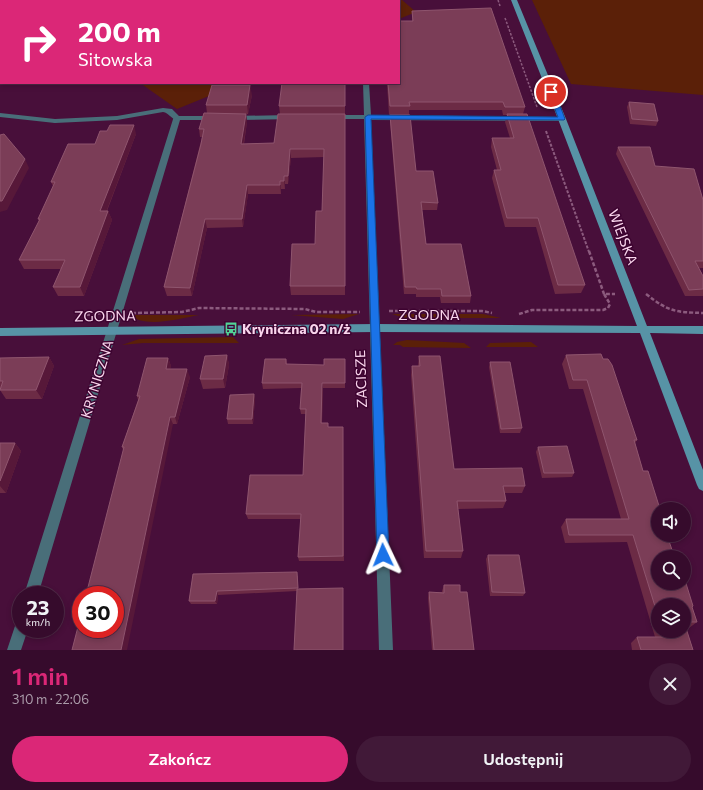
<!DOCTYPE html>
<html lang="pl">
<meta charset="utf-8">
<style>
body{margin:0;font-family:Commissioner,sans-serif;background:#411938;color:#f1f3f6;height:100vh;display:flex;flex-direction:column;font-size:15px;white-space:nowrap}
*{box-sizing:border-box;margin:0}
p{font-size:13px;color:#aa9ba9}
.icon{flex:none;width:22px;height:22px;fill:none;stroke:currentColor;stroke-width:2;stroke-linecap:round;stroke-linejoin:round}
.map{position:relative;height:650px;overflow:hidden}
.side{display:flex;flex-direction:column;background:#360b2c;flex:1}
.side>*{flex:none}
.top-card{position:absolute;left:0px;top:0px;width:400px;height:84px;box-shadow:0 2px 6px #0003,0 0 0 1px #502b48;background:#db2777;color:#fff;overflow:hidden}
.fabs{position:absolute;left:651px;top:502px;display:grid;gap:8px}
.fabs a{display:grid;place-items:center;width:40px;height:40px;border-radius:50%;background:#360b2c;box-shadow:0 2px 6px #0003,0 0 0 1px #502b48;font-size:20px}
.speed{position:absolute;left:12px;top:586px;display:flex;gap:8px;font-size:20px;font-weight:700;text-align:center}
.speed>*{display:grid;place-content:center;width:52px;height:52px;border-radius:50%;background:#360b2c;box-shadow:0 2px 6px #0003,0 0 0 1px #502b48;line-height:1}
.speed small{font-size:10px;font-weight:400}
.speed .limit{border:6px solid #d22;background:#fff;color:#111}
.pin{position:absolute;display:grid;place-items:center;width:34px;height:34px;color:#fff;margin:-17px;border:2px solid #fff;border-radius:50%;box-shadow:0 1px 4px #0007}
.me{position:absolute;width:44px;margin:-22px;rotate:358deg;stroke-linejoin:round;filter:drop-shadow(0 0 3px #0008)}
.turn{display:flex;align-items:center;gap:14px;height:84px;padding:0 12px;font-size:18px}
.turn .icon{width:52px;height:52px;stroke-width:2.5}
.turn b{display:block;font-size:28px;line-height:34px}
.round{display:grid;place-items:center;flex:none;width:42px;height:42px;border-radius:21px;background:#411938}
.headline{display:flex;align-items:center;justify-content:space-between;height:68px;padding:0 12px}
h1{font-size:24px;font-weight:600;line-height:30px;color:#db2777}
.primary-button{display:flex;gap:8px;margin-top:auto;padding:8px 12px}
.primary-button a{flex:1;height:46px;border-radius:24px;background:#db2777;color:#fff;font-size:16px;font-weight:600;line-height:46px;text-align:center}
.primary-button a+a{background:#411938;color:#f1f3f6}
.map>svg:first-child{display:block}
</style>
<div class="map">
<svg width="703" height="650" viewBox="0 0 703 650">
<rect width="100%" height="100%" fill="#480f3a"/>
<path fill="#5b2008" d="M0,0H402L416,12L399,19V1L21,0L1,1L0,5Z
M532,0H703V95L571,84Z
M140,83H241L177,109Z
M359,314L343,319L291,315Z
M392,314H483L501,318H404Z
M131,315H199C182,318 144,329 131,315Z
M233,337L239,343H143L122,345L139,339Z
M407,340L464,343L471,348L403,347L400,345H393L397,342Z
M531,342L538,347H486L490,343Z"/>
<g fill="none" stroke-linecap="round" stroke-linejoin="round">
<path stroke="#8c5b7e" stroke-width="1.5" stroke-dasharray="2.5 1.5" stroke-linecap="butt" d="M291,0L293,1
M498,0L500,6
M185,1L188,0
M505,18L537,107"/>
<path stroke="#8c5b7e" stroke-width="2" stroke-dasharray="3 1.5" stroke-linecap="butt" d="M546,131L589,252"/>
<path stroke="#8c5b7e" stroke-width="2.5" stroke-dasharray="4 2" stroke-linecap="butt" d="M589,251L604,294
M646,294C669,312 675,312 703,313
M389,311H482L492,313
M132,313L182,312L199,308L305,309L316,312H360
M519,314L532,310H603L608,308L610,304L604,294H615
M86,315L101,313"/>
<path fill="#496e79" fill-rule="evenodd" d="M163,108L172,109L181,118L177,120C171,119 169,113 163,112L117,120L55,123L51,121L55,119L117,116Z"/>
<path fill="#496e79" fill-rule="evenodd" d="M0,51H1V55H0Z
M0,77H1L0,82Z
M363,83H369L371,115L562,117L566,119L562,121L371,120L393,650H379L364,119H332L328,117L332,115H364Z
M0,113L55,119L59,121L55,123L0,117Z
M290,115H293V119L234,120L230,118L234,116Z
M174,116H216L220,118L216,120H180L38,595H24Z
M21,621V629H28L21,650H7L16,623Z"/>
<path fill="#5793a6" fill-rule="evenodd" d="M511,0H517L566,119L647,326H703V334L650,333L703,470V491L699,489L697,485L640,333L376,332L0,336V328L376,324L637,326L558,119Z"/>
</g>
<path fill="#6c2b45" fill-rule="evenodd" d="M412,11L525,107L523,114L585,285L581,293L555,294L536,227H505L492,178L494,170H497L491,147L492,138H510L505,122L507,115H503L502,110H409V115H389L387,83H399L412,21Z
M345,83V295H291L290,286L315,244L322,211L324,157L291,158L288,184H285V189H281V194H248L243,227L207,228L192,296H167L164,287L202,137H200L199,129L207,113L206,105L252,95L248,114H246L247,122L244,144L274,143L280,114L279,106Z
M629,102L658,121L656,126L630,124L627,107Z
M390,115L416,171L438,203L437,210H422L426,244L471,296L470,303H441L440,297H416V294H404L390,122Z
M136,134L107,211H108L112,220L84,296H58L53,287L61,269H24L19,260L39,221L38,219L53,186L51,182L95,144Z
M618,147L655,166L703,200V268H699L703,276V296H685L616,154Z
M227,355L229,365L225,388L203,389L200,379Z
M566,355L637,440L635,443L643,471L658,509L673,553L693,606L692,607L697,622L689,628H686L693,650H632L631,643L637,637H655L627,542L565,543L561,527L566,519H621L583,389H569L562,364ZM658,605L684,631H658Z
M419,356L454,469L525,486L522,493H505L506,501L503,508L458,509L463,551L461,558H424L411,375L412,366H418Z
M49,357L54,366L42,399H6L0,390V358Z
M168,358L171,366L170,369L190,377L177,424H173L123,450L122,447L138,400L137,396Z
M286,359L287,364L324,365L345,359V388H323L322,423L328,427H343L344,561H299L298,557L301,519H248L246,514L303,475L306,414H301L300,409L301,388L263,389L262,383Z
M490,362L522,428L520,433H500L489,367Z
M254,394L255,399L253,424H228L227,419Z
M0,443H15L21,451L6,493H0Z
M538,447L574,473L572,477L542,478L536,452Z
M488,555L525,593L523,596H490L486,559Z
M193,574L298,576V589L297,591L218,595L217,604H191L189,601Z
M444,585L460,592L474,650H432L428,598L429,592H442V591Z"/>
<path fill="#571839" d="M250,85L252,95L248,114L247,105Z
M246,114L247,122L242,152L241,144Z
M134,125L136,134L103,220L100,211Z
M290,149L291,158L288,184V176Z
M25,159L29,168L7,210L0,212V201Z
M284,176L285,184V189L284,181Z
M280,181L281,189V194L280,185Z
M247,185L248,194L243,227L242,219Z
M108,211L112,220L84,296L80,287Z
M205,219L207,228L192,296L190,288Z
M227,355L229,365L225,388L223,379Z
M49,357L54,366L42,399L36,390Z
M168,358L171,366L168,377L166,369Z
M187,369L190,377L177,424L175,417Z
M322,383L323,388L321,429V423Z
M254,394L255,399L253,424L252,419Z
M170,417L173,424L127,650H121Z
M15,443L21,451L6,493L0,486V481Z
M217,591L218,595L217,604L215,601Z"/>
<path fill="#7b3d57" stroke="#8f556e" d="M491,8L525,107H505L503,102H409L410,106H390L388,83H399V21H413L412,11Z
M282,83H345V106H279Z
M212,85H250L247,105H206Z
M629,102L654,104L658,121L632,119Z
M204,113L246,114L241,144L274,143L278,114H345V286H290L292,244H315L316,211H322L324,149H290L288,176H284V181H280V185H247L242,219H205L190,288L164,287L201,144L204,129H199Z
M507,114H527L585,285H558L538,218H507L494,170H501L492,138H514Z
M390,115H410L416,171H433L438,203L421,202L426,244H461L471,296H442L441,289H417L416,287H405Z
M110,125H134L100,211H108L80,287H53L65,260H19L40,219H38L55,182H51L68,144H95L100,131H107Z
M4,134L25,159L2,201H0V135Z
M618,147H650L655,166L694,169L703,200V261H695L703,276V289L689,290Z
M601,354L603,359H608L612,365L637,440H634L643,471H648L660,509H658V535H667L673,553H677L678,557H658V583H684V577L693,606L692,607L697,622H684L693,650H641L637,637H664L662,631H684V605H658V616L633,535H569L566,519H629L587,380H573L566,355Z
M227,355L223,379H200L205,356Z
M419,356H440L454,469L522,468L525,486H503L506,501H457L463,551H426L412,366H420Z
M49,357L36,390H0L3,381H0V358Z
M147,358H168L166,369H187L175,417H170L121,650H72L81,615V629H115V595H86L124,447H122L140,396H137Z
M265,359H286V364L324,365V359H345V383H322L321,423H328V427H343V556L298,557L301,514H246L250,475H303L306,409H300L302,383H262Z
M490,362H510L522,428L501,429Z
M254,394L252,419H227L230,395Z
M0,443H15L0,481Z
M567,446L574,473H544L538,447Z
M488,555H519L525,593L492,592Z
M297,572L298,588L217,591L215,601H189L193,574Z
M444,585H460V592H467L474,650H434L429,592L444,593Z
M343,588V650H294L297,589Z"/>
<path fill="#1a73e8" stroke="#114b97" d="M549,91L555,92L565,119L564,120L371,119L389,555L387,559L383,561L379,559L377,555L365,117L368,115L558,117L548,92Z"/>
<defs>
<g id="bus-bare" transform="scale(1.08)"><path d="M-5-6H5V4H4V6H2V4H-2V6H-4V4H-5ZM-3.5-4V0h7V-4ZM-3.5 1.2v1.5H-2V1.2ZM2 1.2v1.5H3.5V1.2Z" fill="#52d397" stroke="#3d0330" stroke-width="2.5" paint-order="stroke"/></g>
</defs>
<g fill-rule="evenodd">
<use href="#bus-bare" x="231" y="329"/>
</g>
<g text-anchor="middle" stroke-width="3" stroke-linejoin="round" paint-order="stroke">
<g font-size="14" fill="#fad6ed" stroke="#3d0330">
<text transform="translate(623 237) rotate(69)" y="5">WIEJSKA</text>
<text x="429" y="320">ZGODNA</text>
<text transform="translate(105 316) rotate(-1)" y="5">ZGODNA</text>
<text transform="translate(97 379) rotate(-73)" y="5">KRYNICZNA</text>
<text transform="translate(361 379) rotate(-92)" y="5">ZACISZE</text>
</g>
<g font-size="14" font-weight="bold" fill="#fad6ed" stroke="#3d0330" text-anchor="start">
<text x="242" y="334">Kryniczna 02 n/ż</text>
</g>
</g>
</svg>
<div class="fabs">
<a><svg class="icon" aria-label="sound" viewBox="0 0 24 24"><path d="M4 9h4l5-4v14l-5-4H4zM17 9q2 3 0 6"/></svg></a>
<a><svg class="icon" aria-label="search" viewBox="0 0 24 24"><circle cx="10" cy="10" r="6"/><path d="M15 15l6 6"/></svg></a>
<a><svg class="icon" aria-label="layers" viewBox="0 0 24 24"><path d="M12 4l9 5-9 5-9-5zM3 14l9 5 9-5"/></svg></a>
</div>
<div class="speed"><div>23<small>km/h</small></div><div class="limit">30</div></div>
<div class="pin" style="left:551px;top:92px;background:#d93025"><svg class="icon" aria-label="arrive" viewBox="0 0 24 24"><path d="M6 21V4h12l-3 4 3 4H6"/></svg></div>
<svg class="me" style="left:383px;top:555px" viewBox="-20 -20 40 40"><path d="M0-17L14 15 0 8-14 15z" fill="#1a73e8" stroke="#fff" stroke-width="4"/></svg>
<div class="top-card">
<div class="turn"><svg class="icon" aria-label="right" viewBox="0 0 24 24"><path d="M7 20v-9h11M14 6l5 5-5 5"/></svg><div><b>200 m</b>Sitowska</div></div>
</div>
</div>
<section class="side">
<div class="headline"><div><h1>1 min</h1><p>310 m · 22:06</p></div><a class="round"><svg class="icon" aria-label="close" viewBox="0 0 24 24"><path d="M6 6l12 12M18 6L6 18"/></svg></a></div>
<div class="primary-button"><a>Zakończ</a><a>Udostępnij</a></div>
</section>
